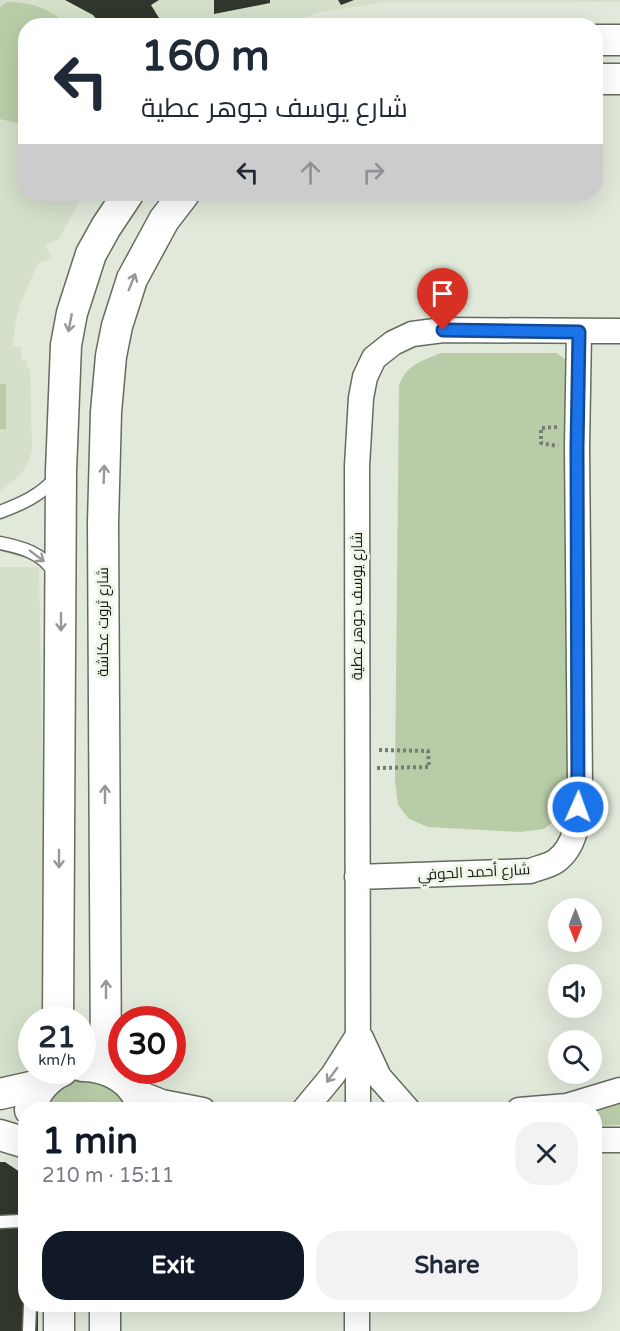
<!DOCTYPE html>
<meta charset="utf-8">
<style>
body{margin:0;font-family:"Varela Round",Cairo,sans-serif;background:#f2f2f3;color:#1f2937;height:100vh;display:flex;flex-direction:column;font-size:22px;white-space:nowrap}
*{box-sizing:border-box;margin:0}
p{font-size:20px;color:#747a83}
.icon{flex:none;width:33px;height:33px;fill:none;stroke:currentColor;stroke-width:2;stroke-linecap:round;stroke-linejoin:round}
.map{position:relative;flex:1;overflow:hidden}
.details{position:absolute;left:18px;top:1102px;width:584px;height:210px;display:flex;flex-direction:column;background:#fff;border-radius:24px;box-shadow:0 6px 24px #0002}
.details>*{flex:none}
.hud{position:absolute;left:18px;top:18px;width:585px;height:183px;border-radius:24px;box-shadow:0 6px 24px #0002;background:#fff;color:#1f2937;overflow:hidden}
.needle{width:39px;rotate:180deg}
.tools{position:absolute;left:548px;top:898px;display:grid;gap:12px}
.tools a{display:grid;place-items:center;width:54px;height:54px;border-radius:50%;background:#fff;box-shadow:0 6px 24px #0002;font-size:30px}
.speed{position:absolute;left:18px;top:1006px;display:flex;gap:12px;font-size:30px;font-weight:700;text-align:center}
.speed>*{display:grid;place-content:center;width:78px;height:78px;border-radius:50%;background:#fff;box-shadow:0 6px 24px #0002;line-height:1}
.speed small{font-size:15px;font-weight:400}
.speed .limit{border:9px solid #d22;background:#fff;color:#111}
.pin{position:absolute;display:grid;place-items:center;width:51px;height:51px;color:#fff;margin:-62px -26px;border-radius:50% 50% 50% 0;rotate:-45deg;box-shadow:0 0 6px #0007}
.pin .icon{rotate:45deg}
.me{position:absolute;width:66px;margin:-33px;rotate:2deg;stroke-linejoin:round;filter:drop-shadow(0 0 4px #0008)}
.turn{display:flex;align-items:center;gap:21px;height:126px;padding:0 24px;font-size:27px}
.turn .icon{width:78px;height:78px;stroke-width:2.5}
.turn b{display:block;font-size:42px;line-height:51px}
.lanes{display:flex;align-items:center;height:57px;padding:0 24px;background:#0003;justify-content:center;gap:30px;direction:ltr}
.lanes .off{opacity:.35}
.round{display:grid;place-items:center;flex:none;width:63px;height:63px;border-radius:24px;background:#f2f2f3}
.overview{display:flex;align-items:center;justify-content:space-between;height:102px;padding:0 24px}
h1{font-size:36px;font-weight:700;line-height:45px;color:#111827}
.primary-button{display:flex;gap:12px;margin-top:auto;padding:12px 24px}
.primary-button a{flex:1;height:69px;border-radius:24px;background:#111827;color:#fff;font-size:24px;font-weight:700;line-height:69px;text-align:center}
.primary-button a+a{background:#f2f2f3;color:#1f2937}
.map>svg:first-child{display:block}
</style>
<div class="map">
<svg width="620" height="1331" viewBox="0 0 620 1331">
<rect width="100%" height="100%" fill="#e0e9da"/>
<path fill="#d4e0ca" d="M0,0H620V2H388L320,12L281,26H26V194H83L59,239L45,245L52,259L38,263L21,302L15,324L13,346L21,347V361H27V368L30,369L32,451L27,464L20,475L0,491Z
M0,567H39L47,1020H32L31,1067L26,1076L0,1080Z"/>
<path fill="#b8cda7" d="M8,2C31,2 51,9 67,25L26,26L25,125L0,119V7Z
M441,353H557L566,360L571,390L567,799L566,812L544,829L520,832L428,827L409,819L398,805L395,781L399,386C405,365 422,361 441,353Z
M0,384H6V429H0Z
M81,1079C102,1080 120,1090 128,1110H43C51,1093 63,1083 81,1079Z
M620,1098V1125L594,1126V1110Z"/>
<path fill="#31372c" d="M65,0H159L151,5L164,26H102L93,15Z
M214,0H270V3L214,14Z
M338,0H354L341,5Z
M0,1162H5L26,1176V1305H38V1331H0Z"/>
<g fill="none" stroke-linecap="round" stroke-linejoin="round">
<g stroke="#646c5e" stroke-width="15">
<path id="service" d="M0,512C21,504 42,495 56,477
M0,543C20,547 44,553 54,573
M0,1222L20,1221L26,1224
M29,1331L30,1305"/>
</g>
<g stroke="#646c5e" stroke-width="27">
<path id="minor" d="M357,877L530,871C538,868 549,866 556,861C579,844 578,813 580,787L577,446L579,332
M361,1038L379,1077L408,1110
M134,1091L162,1102L203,1110
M304,1110L333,1075L357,1037
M358,1110L357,466L361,398L365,377L374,358L393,343L412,334L443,330L620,331
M519,1110L567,1106L620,1090
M594,1140H620
M357,1331V1305"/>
</g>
<g stroke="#646c5e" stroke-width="33">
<path id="tertiary" d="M596,40H620
M596,79H620
M58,1020L61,471L66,345L72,313L91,254L106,227L128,194
M82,1066C109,1066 137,1081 142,1110
M106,1069L103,523L106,412L111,356L117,326L132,279L164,220L184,194
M0,1094L44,1084
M30,1110C35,1093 46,1078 62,1071
M0,1135L26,1143
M59,1305V1331
M105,1331V1305"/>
</g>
<path stroke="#767c71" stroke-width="4" stroke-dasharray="3 3" stroke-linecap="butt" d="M557,427L541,428V443L558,446
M377,768L429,767L428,751L379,750"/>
<use href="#service" stroke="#fff" stroke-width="12"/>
<use href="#minor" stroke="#fff" stroke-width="24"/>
<use href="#tertiary" stroke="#fff" stroke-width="30"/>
</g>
<defs><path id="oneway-shaft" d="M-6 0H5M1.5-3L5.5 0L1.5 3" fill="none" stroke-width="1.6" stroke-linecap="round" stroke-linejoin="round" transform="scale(1.5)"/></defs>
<g stroke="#979895">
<use href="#oneway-shaft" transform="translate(132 282) rotate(-68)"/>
<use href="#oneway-shaft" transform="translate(70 323) rotate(101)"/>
<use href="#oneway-shaft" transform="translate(104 474) rotate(-88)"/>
<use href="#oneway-shaft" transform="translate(37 556) rotate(37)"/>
<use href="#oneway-shaft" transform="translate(61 622) rotate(90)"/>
<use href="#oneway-shaft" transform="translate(105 794) rotate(-90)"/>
<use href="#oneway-shaft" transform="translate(59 859) rotate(90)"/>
<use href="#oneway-shaft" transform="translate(106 989) rotate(-90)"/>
<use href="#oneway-shaft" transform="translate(332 1075) rotate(126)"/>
</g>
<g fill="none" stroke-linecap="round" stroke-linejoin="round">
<g stroke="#114b97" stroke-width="15">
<path id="route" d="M443,330L579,332L577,447L578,807"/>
</g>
<use href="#route" stroke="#1a73e8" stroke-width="10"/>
</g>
<g text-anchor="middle" stroke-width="6" stroke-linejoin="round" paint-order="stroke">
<g font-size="15" fill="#171a14" stroke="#eef6e7">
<text transform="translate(357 606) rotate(-90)" y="5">شارع يوسف جوهر عطية</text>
<text transform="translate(103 622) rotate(-90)" y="5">شارع ثروت عكاشة</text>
<text transform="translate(474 872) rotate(-3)" y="5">شارع أحمد الحوفي</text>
</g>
</g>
</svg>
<div class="tools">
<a><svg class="needle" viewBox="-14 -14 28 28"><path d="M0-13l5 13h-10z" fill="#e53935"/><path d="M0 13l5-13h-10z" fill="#747a83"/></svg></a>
<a><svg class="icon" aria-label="sound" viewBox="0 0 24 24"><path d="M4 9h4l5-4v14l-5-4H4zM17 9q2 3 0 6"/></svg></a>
<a><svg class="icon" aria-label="search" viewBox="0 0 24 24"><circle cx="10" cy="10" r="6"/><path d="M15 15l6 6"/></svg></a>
</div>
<div class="speed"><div>21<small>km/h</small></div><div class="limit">30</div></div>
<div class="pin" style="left:443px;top:330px;background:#d93025"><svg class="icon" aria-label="arrive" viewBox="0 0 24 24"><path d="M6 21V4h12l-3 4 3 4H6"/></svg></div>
<svg class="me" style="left:578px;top:807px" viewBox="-20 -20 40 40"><circle r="17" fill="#1a73e8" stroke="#fff" stroke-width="3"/><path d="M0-11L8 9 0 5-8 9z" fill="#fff"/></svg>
<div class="hud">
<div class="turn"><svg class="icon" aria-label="left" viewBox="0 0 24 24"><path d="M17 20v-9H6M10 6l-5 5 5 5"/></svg><div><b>160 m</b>شارع يوسف جوهر عطية</div></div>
<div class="lanes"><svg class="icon" aria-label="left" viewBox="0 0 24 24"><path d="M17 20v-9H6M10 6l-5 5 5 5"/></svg><svg class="icon off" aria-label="ahead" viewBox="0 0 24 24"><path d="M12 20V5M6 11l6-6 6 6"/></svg><svg class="icon off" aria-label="right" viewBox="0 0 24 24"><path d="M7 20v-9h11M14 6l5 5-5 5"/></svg></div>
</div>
<section class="details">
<div class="overview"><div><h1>1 min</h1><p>210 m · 15:11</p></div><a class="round"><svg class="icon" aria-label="close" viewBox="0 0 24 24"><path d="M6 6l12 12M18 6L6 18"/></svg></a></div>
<div class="primary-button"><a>Exit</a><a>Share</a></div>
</section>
</div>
